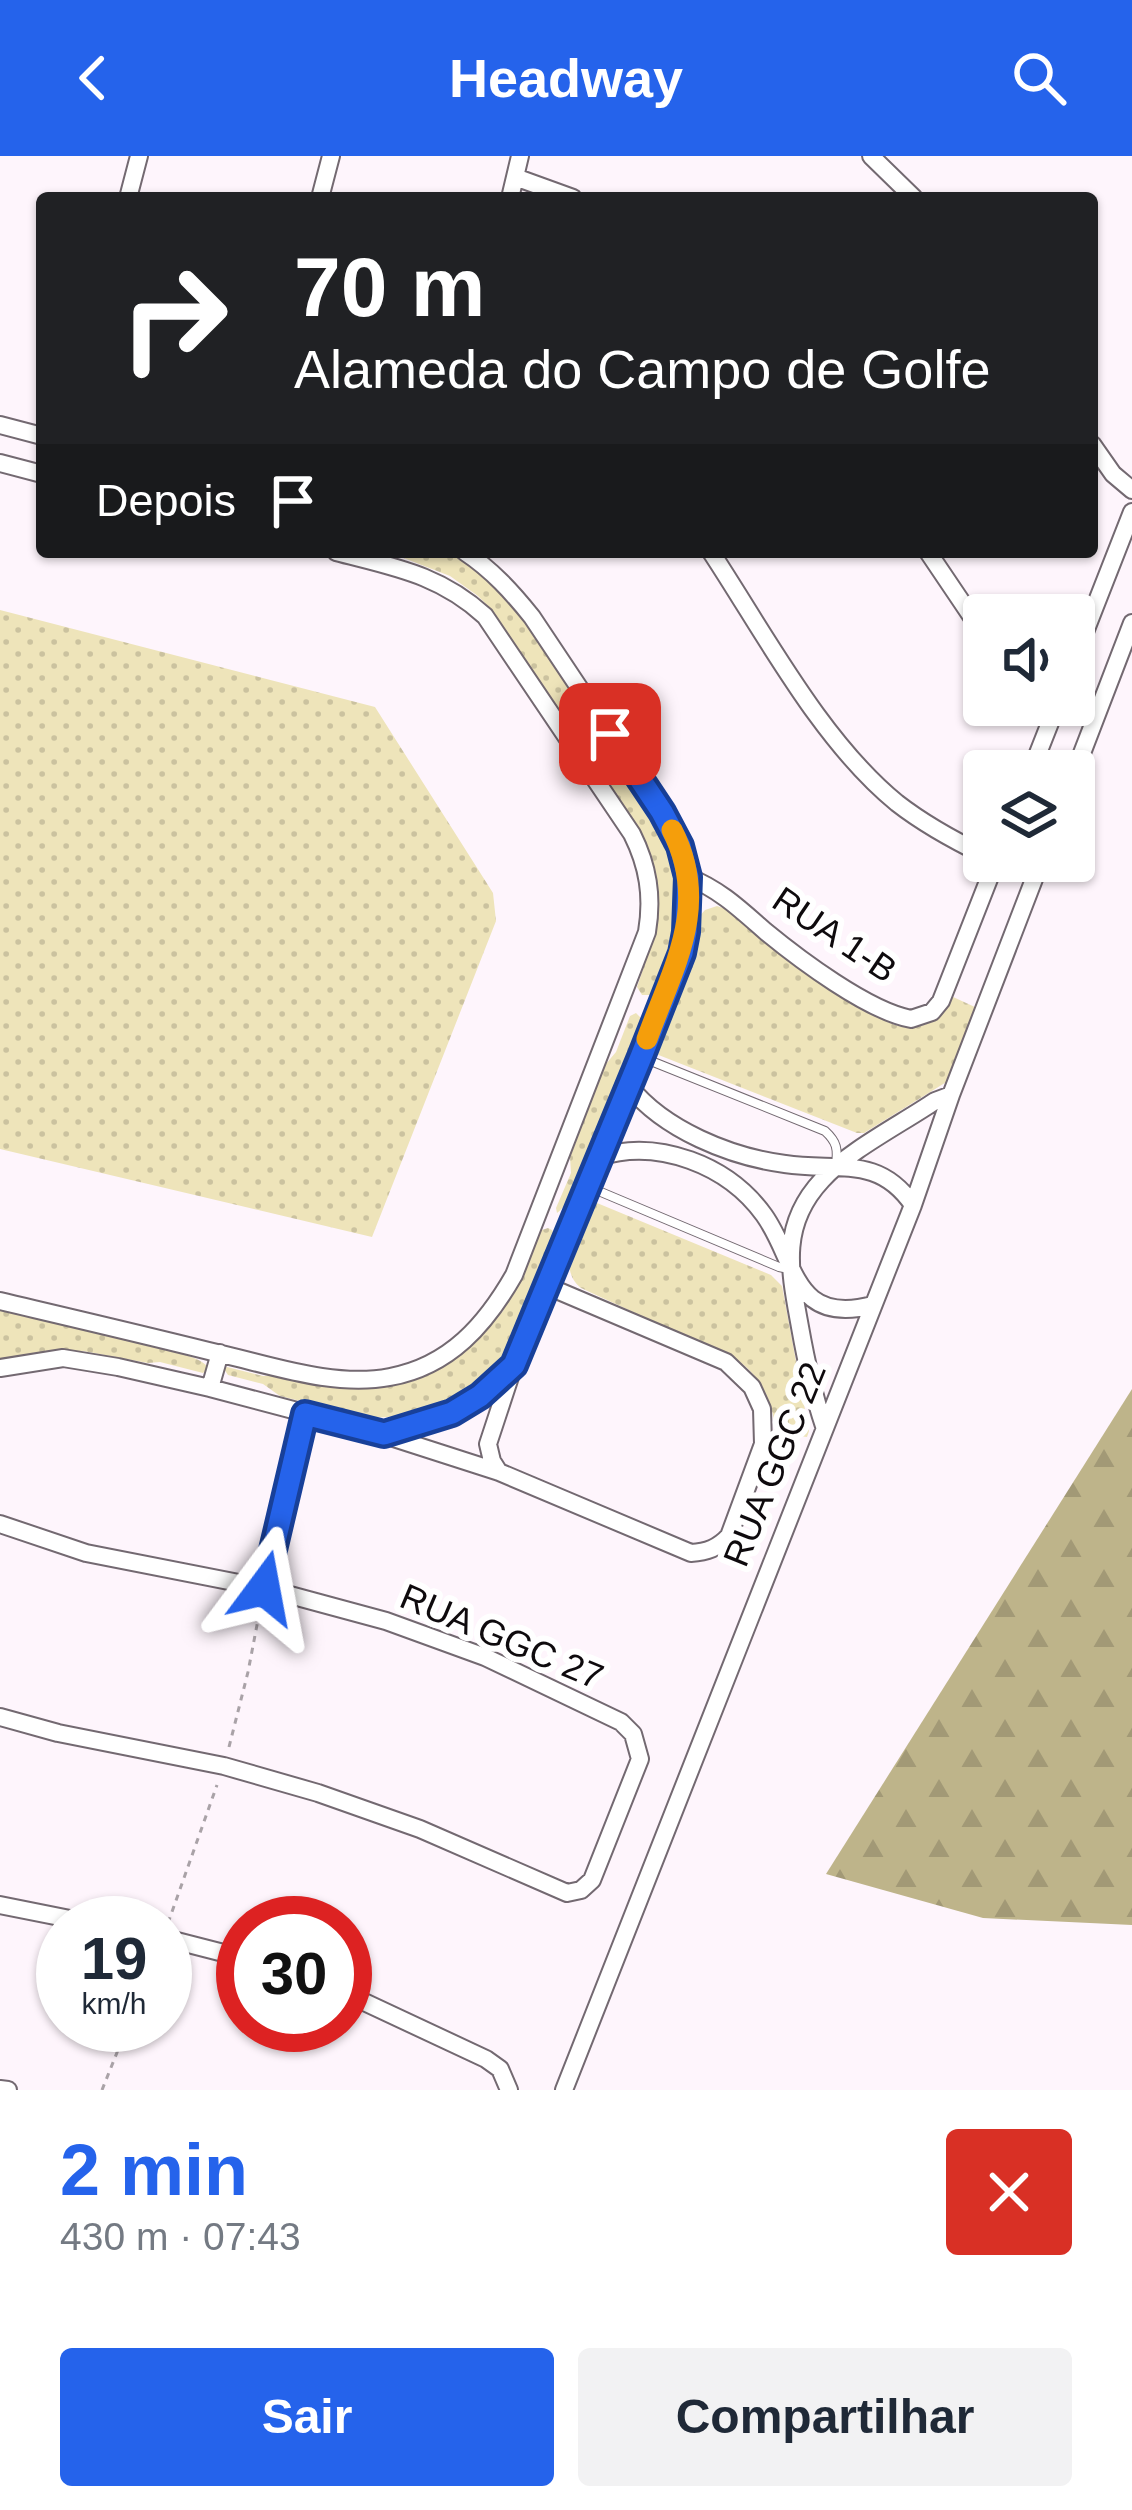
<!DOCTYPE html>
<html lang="pt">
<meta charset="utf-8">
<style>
body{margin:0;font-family:Arial,sans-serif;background:#f2f2f3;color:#1f2937;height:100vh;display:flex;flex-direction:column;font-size:45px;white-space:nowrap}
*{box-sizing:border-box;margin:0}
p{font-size:39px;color:#747a83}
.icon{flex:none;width:66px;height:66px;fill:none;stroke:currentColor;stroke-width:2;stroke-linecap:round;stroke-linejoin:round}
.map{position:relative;height:1934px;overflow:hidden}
.sheet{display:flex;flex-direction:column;background:#fff;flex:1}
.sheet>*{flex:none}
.guide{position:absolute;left:36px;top:36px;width:1062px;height:366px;border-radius:12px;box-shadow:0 3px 9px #0004;background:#202124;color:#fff;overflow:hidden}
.controls{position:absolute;left:963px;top:438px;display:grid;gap:24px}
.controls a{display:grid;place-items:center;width:132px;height:132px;border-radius:12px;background:#fff;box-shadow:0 3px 9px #0004;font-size:60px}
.speed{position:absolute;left:36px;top:1740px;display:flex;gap:24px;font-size:60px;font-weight:700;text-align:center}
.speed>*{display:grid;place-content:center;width:156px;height:156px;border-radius:50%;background:#fff;box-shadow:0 3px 9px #0004;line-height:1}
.speed small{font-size:30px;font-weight:400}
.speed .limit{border:18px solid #d22;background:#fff;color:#111}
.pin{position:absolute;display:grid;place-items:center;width:102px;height:102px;color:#fff;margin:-51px;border-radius:24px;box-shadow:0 6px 18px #0006}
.me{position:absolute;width:132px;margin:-66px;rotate:13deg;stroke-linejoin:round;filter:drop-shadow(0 0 9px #0008)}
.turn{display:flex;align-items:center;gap:42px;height:252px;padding:0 60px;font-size:54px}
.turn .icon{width:156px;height:156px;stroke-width:2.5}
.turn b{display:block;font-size:84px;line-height:102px}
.then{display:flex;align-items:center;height:114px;padding:0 60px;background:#0003;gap:24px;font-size:45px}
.round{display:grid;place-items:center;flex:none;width:126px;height:126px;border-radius:12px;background:#f2f2f3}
.summary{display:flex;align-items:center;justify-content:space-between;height:204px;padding:0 60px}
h1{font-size:72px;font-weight:700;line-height:90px;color:#2563eb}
.cta{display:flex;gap:24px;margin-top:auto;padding:24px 60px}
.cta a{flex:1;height:138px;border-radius:12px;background:#2563eb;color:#fff;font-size:48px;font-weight:700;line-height:138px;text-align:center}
.cta a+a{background:#f2f2f3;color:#1f2937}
header{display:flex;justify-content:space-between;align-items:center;height:156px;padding:0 60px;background:#2563eb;color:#fff;font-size:54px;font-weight:700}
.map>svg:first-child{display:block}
</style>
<header><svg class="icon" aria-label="back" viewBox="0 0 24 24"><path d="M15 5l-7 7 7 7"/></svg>Headway<svg class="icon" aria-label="search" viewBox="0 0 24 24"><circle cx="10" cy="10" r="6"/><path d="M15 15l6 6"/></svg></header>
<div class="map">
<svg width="1132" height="1934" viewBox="0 0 1132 1934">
<defs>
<pattern id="grass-dots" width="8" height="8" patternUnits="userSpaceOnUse" patternTransform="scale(3)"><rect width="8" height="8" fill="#eee4ba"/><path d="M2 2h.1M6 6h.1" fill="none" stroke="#cbc29f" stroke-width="1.8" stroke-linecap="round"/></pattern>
<pattern id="forest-firs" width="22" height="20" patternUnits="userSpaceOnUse" patternTransform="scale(3)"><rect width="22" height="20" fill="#beb48a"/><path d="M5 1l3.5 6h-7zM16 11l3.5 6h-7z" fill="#a29976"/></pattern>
</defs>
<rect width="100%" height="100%" fill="#fef5fc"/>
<path fill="url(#grass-dots)" d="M388,396H450L470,407L513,446L654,656L674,708L679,745L678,764L670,802L654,839H642L637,831C658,770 670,728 636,668L491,453L478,440L450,420Z
M0,454L375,551L493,737L496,765L372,1081L0,993Z
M717,750L729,754C765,779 800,805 836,831C855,845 876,864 899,870C923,877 942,861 951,840L977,852L948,925L864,977H857L656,898L653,892L690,801L696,764L705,754Z
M636,857L641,862L626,901V915L588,1007C576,1022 571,1047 557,1057L556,1052L571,1017L570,1001L605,909L616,896L630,860Z
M592,1047H597L771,1119L782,1130L809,1275L807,1281L775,1277C774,1247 762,1223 739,1205L581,1132C554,1110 581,1074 592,1047Z
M548,1072L552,1074L557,1083L514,1193L488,1221L457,1243L440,1251L405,1260L369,1262L280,1240L263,1228L228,1219L224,1213L227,1211L263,1220L285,1219L349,1231L440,1212L475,1187L503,1155L539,1075Z
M0,1153L153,1188C170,1197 197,1198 209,1212L203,1217L160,1206L148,1207L83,1195L38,1196L0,1204Z"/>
<path fill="url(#forest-firs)" d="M1132,1233V1769L983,1762L826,1718Z"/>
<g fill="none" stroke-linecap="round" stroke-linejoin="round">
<g stroke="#736971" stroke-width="10">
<path id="service" d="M641,901L825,975C837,986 838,993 836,1009
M589,1031L779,1111L789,1113"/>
</g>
<g stroke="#736971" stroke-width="20">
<path id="minor" d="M871,0L914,42
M515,21L573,42
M128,42L139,0
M320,42L331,0
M510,42L520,0
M0,269L42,280
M1092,288L1113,318L1132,334
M0,307L42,318
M711,396C765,478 821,585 897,647C924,668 953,684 984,699
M928,396L984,479
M1074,504L1132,356
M1031,615L1057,549
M1074,618L1132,467
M688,721C719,733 740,753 765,775C799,803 868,855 911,863L932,856L941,845L996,705
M629,930C664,974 731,1001 785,1008C837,1016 878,998 913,1049
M599,1001C658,982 728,1009 764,1059C797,1105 792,1170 873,1149
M0,1145C72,1162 145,1179 217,1197C271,1209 334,1232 390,1221C450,1210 486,1168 514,1119L647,776C653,740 648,710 632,678L485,460C439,418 393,411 336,396
M0,1212L63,1202L118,1211L210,1232L384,1278L451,1257L480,1240L514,1209L682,797C693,738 690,709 662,656L532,461C512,436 492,414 465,396
M210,1232L220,1197
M824,1270C813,1237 806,1205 800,1171C790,1116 779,1070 822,1024C848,995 901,968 935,945L951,939
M384,1279L499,1316L691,1397C707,1396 718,1392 729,1380L763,1288L762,1253L752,1231L726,1206L547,1130
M499,1316L492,1305L488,1288L512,1215
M0,1368L86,1397L264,1432L386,1465L485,1501L621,1566L633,1578L640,1603L592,1724L581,1734L567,1737L420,1673L318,1637L224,1610L58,1577L0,1561
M264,1432L305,1258
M0,1749L90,1767
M165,1782L243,1802
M345,1837L486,1903L500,1913L509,1934
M0,1933L8,1934
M564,1934L913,1049L951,939L1041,705"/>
</g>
<path stroke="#a9a2a7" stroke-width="3" stroke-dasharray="6 6" stroke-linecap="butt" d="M229,1591L248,1516L261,1448
M168,1767L217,1629
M102,1934L128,1869"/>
<use href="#service" stroke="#fff" stroke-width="8"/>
<use href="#minor" stroke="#fff" stroke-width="16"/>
</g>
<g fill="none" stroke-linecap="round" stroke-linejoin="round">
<g stroke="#184099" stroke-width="30">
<path id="route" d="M264,1432L305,1258L384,1278L452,1257L480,1240L514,1209L641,901L682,797L686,776L688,721L680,690L662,656L610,578"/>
</g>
<use href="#route" stroke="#2563eb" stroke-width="21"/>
<path stroke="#f59e0b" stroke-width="21" d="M647,883C673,811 711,750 672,674"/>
</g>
<g text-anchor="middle" stroke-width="12" stroke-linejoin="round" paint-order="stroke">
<g font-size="36" fill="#0e0a0d" stroke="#fff">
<text transform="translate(835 778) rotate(34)" y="13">RUA 1-B</text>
<text transform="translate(774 1308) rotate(-68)" y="13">RUA GGC 22</text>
<text transform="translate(502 1480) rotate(23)" y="13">RUA GGC 27</text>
</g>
</g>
</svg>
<div class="controls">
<a><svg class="icon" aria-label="sound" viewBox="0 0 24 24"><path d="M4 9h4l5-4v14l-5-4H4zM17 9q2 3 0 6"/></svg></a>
<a><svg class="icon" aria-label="layers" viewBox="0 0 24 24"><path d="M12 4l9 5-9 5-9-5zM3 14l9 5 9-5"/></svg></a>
</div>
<div class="speed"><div>19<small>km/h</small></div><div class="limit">30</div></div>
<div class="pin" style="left:610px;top:578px;background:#d93025"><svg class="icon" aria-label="arrive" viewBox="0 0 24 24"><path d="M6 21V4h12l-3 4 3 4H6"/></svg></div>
<svg class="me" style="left:264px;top:1432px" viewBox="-20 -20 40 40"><path d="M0-17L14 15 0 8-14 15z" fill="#2563eb" stroke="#fff" stroke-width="4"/></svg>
<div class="guide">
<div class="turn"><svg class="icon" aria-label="right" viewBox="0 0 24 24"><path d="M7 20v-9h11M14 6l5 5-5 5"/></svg><div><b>70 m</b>Alameda do Campo de Golfe</div></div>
<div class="then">Depois<svg class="icon" aria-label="arrive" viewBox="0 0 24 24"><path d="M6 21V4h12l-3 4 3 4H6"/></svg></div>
</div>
</div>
<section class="sheet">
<div class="summary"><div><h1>2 min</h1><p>430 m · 07:43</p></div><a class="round" style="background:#d93025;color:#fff"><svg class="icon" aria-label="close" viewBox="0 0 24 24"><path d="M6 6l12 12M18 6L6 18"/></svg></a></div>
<div class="cta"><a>Sair</a><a>Compartilhar</a></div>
</section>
